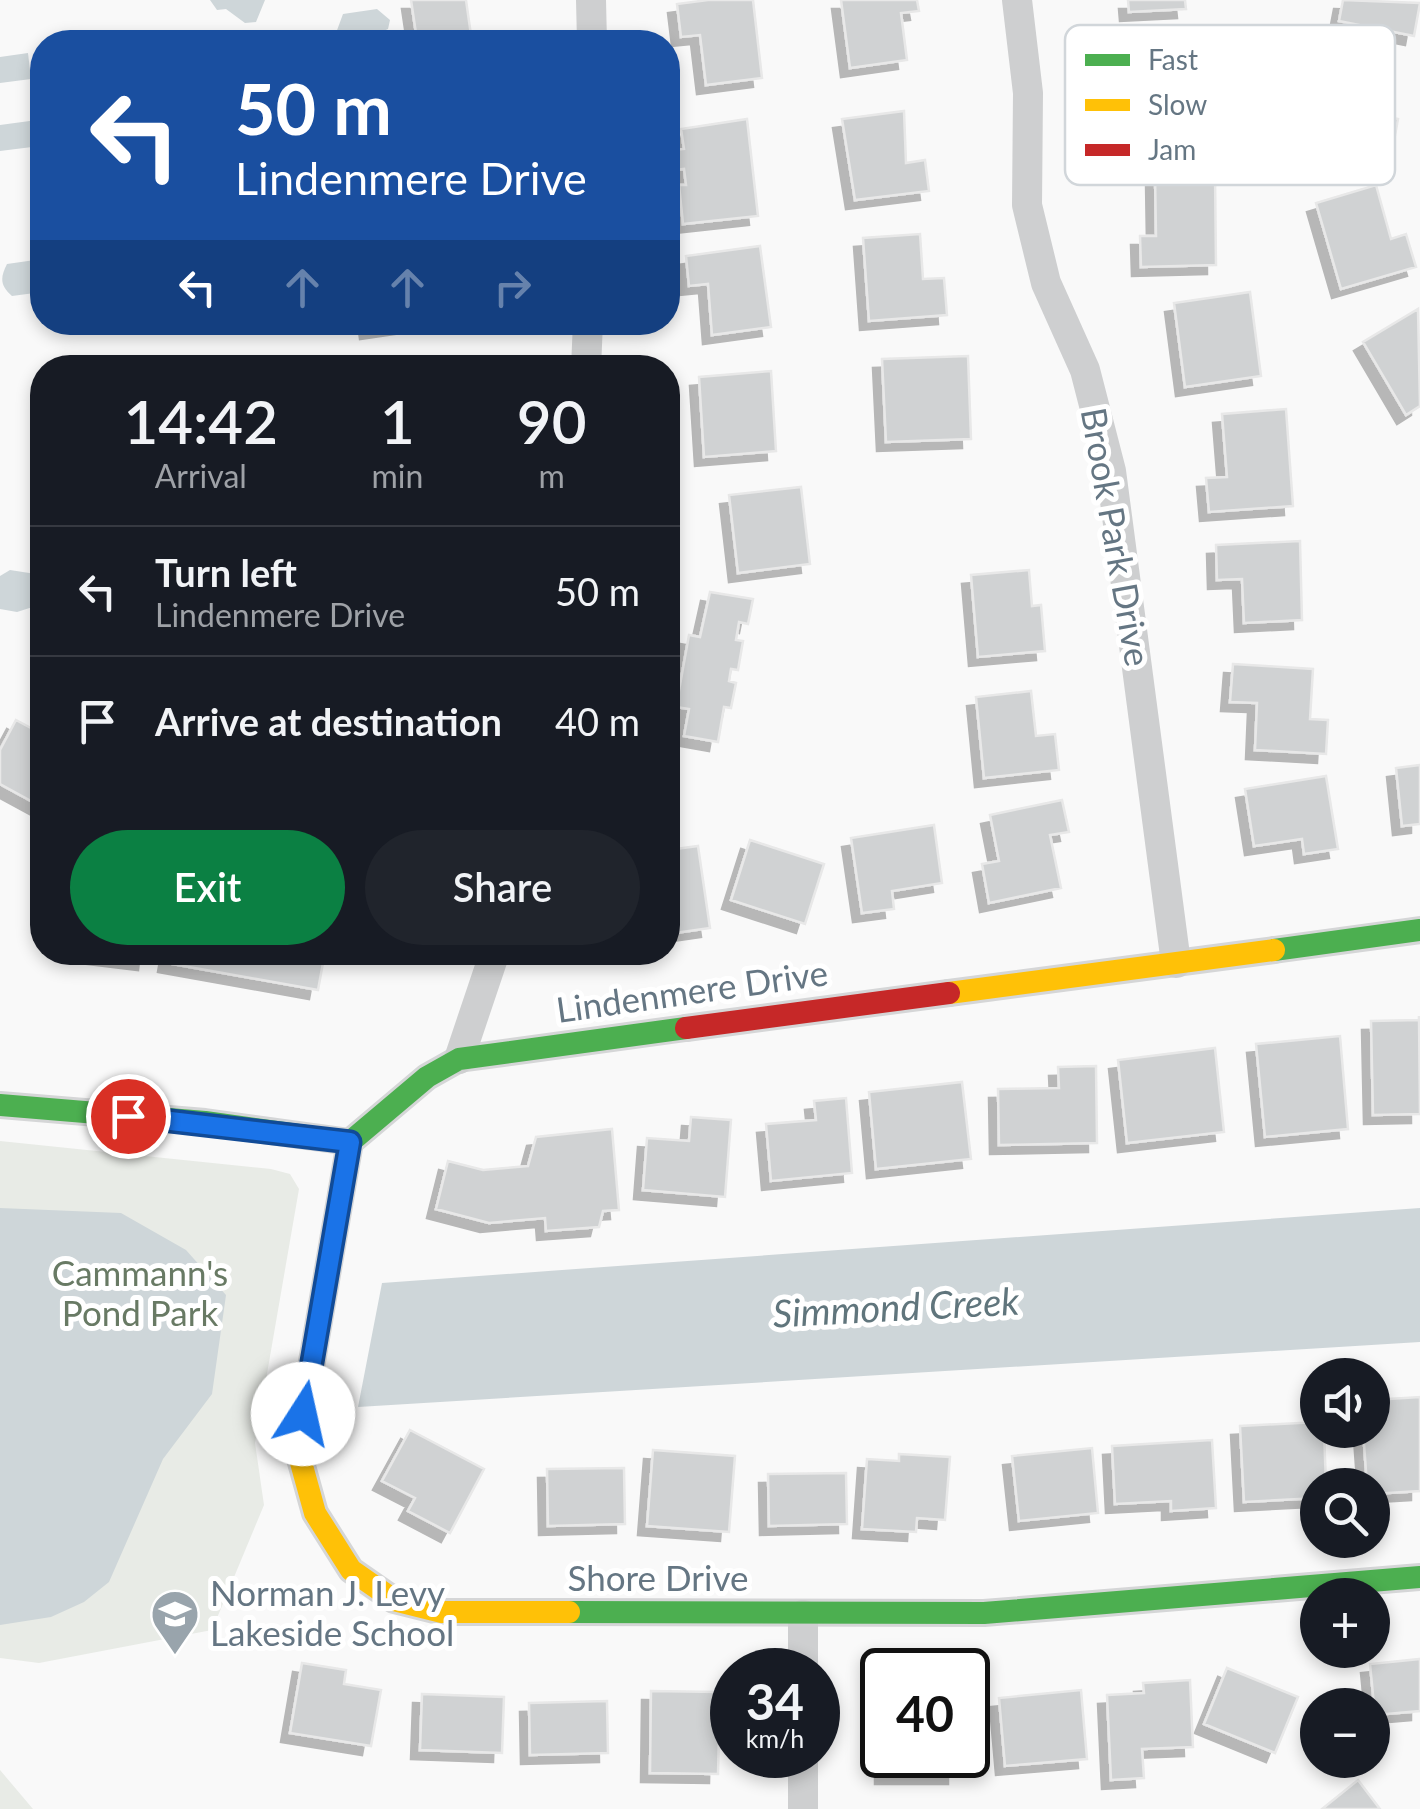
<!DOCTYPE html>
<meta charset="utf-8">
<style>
body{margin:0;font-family:Lato,sans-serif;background:#20242c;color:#f1f3f6;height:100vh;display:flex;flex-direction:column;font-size:38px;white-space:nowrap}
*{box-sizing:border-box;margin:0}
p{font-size:32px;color:#9ea1a6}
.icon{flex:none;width:55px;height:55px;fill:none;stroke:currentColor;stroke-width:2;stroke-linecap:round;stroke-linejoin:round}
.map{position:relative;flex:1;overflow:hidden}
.sheet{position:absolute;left:30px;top:355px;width:650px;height:610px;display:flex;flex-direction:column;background:#171b24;border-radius:40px;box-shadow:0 5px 15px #0003}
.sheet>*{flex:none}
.guide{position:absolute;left:30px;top:30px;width:650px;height:305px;border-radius:40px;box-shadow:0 5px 15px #0003;background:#1a4fa0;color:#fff;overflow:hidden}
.buttons{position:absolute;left:1300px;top:1358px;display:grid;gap:20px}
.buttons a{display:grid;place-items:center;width:90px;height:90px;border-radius:50%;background:#171b24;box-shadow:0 5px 15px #0003;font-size:50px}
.speed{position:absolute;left:710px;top:1648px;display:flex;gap:20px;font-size:50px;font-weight:700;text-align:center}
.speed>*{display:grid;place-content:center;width:130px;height:130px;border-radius:50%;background:#171b24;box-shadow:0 5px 15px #0003;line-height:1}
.speed small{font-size:25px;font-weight:400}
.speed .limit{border:5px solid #111;border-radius:15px;background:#fff;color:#111}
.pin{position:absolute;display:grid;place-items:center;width:85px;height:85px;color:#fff;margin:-42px;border:5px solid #fff;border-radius:50%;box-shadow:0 2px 10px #0007}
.me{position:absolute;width:110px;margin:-55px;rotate:10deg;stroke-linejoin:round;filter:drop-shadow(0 0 8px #0008)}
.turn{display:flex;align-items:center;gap:35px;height:210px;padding:0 40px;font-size:45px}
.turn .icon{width:130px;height:130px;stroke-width:2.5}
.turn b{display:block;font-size:70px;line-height:85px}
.lanes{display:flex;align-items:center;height:95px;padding:0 40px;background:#0003;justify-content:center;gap:50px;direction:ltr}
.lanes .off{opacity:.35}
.eta{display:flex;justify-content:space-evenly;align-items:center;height:170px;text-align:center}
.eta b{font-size:60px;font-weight:600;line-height:70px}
.button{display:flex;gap:20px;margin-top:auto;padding:20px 40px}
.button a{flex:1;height:115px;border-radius:60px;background:#0b8043;color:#fff;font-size:40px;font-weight:600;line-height:115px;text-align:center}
.button a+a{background:#20242c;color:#f1f3f6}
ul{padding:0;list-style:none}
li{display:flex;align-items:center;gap:30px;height:130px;padding:0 40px;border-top:2px solid #363941}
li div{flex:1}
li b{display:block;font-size:38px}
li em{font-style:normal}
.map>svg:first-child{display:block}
</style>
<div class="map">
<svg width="1420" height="1809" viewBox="0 0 1420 1809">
<defs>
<filter id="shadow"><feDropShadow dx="-9" dy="9" stdDeviation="0" flood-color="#0004"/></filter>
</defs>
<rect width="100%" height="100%" fill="#f9f9f9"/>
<path fill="#e8ebe6" d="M0,1141L271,1169L290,1174L299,1189L255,1443L264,1505L212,1630L39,1663L0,1658Z
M0,1770L33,1809H0Z"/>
<path fill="#ced6d9" d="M210,0H265L256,22L245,23L226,9L217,10Z
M377,9L390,20L388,29L379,33L364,31L351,42L336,33L343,14Z
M28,53L31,79L0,83V57Z
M37,120L40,146L0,151V125Z
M42,259V292L12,296C0,285 0,278 7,264Z
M10,570L42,575V604L17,612L0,609V576Z
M0,1208L121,1213L186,1250L226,1295L212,1394L163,1459L109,1582L84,1602L51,1617L0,1625Z
M1420,1208V1342L358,1407L382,1283Z"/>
<path fill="#d0d2d3" stroke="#e8e8e8" stroke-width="2.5" filter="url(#shadow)" d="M411,0H466L472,42H404L417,40Z
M708,0H753L762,78L706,85L700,35L681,37L677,4Z
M841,0H917L919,11L901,13L907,60L850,68Z
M1128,0H1185L1186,9L1129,12Z
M1343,0L1420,3L1414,36L1339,21Z
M1319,57L1386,68L1378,115L1398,119L1391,157L1305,142Z
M904,111L906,163L925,160L929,191L855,200L842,119Z
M747,119L758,216L683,224L679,185H686L684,169L675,170L673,150L684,149L681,129Z
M1215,173L1216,265L1141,267L1140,236H1156L1155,174Z
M1376,185L1391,239L1406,234L1416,267L1341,289L1316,203Z
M920,234L923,279L944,278L947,315L869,321L863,238Z
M760,246L771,327L712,335L708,284L689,286L686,256Z
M1250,292L1261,376L1185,387L1174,303Z
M1418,309L1420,406L1406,415L1363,342Z
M368,322H424L369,330Z
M968,356L971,439L886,442L882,359Z
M771,371L776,451L704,457L699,377Z
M1286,409L1293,506L1209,512L1206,478L1227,477L1222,414Z
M801,487L810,564L738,573L729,495Z
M1300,541L1302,620L1244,623L1242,579L1217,580L1216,545Z
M1029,570L1032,606L1041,605L1045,651L978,657L971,575Z
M710,592L753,599L748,624L739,622L736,640L743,641L738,670L731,669L729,681L736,683L731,708L724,707L718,742L684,736L689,709L676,707L689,635L700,637Z
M1233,664L1313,669L1310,719L1328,720L1326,754L1255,750L1257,703L1230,702Z
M1031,691L1036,736L1055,734L1059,770L984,778L976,697Z
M16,720L42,734V807L0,784V750Z
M1420,765V824L1402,826L1396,768Z
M1326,776L1338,849L1304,854L1302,839L1254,846L1245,789Z
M1062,800L1069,832L1050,835L1061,888L989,903L982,864L999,861L990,815Z
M934,825L942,883L892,891L894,909L862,913L851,838Z
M750,840L824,864L805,924L731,900Z
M698,846L710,928L668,934V850Z
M72,952H148L147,961Z
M169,952H325L318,990L167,963Z
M1419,1016L1420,1114L1373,1115L1371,1021L1419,1020Z
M1340,1036L1348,1129L1265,1137L1256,1044Z
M1215,1048L1224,1132L1127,1143L1118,1060Z
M1096,1066L1097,1143L999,1145L998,1089L1059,1088L1058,1067Z
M962,1082L971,1159L876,1169L869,1092Z
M846,1098L852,1173L771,1181L766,1124L816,1120L814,1101Z
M691,1117L731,1120L725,1197L643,1190L647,1138L689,1141Z
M612,1129L619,1210L603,1211L599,1227L546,1231L545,1218L489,1223L436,1209L448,1161L483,1170L528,1166L536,1137Z
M1420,1397V1491L1372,1494V1485H1367L1363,1430H1372V1400Z
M1318,1422V1430H1324L1326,1485H1318V1498L1244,1502L1240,1426Z
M410,1430L484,1469L450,1533L408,1511L415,1498L382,1481Z
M1212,1440L1216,1508L1171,1511V1501L1115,1504L1112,1446Z
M1092,1448L1098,1513L1019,1521L1012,1456Z
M653,1450L735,1456L729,1532L647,1526Z
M899,1454L950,1457L945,1520L917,1518L916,1532L862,1529L867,1459L899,1461Z
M624,1468L625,1524L548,1526L547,1469Z
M846,1473L847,1524L769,1526L768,1474Z
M1420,1659V1711L1375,1715L1370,1664Z
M302,1663L346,1670L344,1684L381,1690L371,1746L290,1733Z
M1227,1668L1298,1697L1275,1753L1204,1724Z
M1190,1680L1193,1747L1142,1749L1144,1778L1111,1780L1107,1695L1144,1693L1143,1683Z
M1081,1690L1087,1759L1005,1766L999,1698Z
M651,1691L720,1692L718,1774L650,1773Z
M422,1694L504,1697L502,1753L420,1750Z
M607,1701L608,1753L530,1755L529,1703Z
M884,1755H957V1775H884Z
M1358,1780L1380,1809H1322Z"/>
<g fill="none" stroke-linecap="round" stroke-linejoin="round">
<g stroke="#d5d6d7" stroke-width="28">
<path id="fast" d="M1274,950L1420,930
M0,1105L205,1122L350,1142L427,1077L459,1059L686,1028
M569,1612L984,1613L1420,1577"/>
</g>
<g stroke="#d5d6d7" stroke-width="28">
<path id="slow" d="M949,993L1274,950
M350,1142L297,1448L315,1513L351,1570L394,1600L442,1612H569"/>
</g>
<g stroke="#d5d6d7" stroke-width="28">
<path id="jam" d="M686,1028L949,993"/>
</g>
<path stroke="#cecfd0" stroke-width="30" d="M591,0L592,42
M1017,0L1028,93L1027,205L1046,283L1085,370L1111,471L1176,963
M586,368L588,322
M459,1059L495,952
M803,1615V1670
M803,1755V1809"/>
<use href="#fast" stroke="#4caf50" stroke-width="22"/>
<use href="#slow" stroke="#ffc107" stroke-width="22"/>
<use href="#jam" stroke="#c62828" stroke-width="22"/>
</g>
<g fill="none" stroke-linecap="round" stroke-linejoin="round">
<g stroke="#114b97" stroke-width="25">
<path id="route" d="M128,1116L350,1142L303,1414"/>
</g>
<use href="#route" stroke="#1a73e8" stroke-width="18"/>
</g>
<defs>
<g id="school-pin" transform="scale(2.5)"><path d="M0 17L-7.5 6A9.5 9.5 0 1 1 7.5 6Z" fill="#99a4ac" stroke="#fff"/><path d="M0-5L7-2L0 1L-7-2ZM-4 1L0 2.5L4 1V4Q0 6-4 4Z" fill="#fff"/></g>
</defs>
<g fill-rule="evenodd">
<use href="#school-pin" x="175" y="1614"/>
</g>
<g text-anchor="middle" stroke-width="10" stroke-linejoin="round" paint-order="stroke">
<g font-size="35" fill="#657683" stroke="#fff">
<text transform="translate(1115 537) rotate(80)" y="12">Brook Park Drive</text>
<text transform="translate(692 992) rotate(-8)" y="12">Lindenmere Drive</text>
<text x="658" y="1591">Shore Drive</text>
</g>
<g font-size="35" fill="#687a64" stroke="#fff">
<text x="140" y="1286">Cammann's<tspan x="140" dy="40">Pond Park</tspan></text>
</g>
<g font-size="35" fill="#657683" stroke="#fff" text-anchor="start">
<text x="210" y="1606">Norman J. Levy<tspan x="210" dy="40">Lakeside School</tspan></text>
</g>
<g font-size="38" font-style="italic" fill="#60757c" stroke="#fff">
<text transform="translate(896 1308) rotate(-3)" y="13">Simmond Creek</text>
</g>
</g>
<rect x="1065" y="25" width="330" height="160" rx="15" fill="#fff" stroke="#d1d6da" stroke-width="2.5"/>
<rect x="1085" y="54" width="45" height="12" fill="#4caf50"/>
<rect x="1085" y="99" width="45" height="12" fill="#ffc107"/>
<rect x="1085" y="144" width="45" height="12" fill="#c62828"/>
<g font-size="28" fill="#657683">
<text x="1148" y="70">Fast</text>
<text x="1148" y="115">Slow</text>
<text x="1148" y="160">Jam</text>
</g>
</svg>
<div class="buttons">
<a><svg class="icon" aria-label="sound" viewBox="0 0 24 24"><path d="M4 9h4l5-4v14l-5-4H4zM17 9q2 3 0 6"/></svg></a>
<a><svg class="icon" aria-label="search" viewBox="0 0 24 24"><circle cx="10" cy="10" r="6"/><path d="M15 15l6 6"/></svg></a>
<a>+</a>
<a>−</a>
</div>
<div class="speed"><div>34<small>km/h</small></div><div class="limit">40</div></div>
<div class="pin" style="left:128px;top:1116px;background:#d93025"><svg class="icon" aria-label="arrive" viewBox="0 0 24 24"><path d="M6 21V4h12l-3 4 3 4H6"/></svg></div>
<svg class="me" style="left:303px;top:1414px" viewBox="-20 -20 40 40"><circle r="19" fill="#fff"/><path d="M0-13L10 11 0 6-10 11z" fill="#1a73e8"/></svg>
<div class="guide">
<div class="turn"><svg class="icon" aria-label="left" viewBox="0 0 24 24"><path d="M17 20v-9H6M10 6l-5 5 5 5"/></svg><div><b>50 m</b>Lindenmere Drive</div></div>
<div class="lanes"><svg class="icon" aria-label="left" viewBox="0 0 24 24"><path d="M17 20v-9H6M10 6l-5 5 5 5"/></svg><svg class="icon off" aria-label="ahead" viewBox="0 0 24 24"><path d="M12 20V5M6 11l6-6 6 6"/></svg><svg class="icon off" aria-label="ahead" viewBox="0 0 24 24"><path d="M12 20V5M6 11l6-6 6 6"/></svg><svg class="icon off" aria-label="right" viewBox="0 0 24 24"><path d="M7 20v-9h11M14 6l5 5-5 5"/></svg></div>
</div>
<section class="sheet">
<div class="eta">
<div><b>14:42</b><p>Arrival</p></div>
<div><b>1</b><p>min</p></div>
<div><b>90</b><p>m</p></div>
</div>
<ul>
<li><svg class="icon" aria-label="left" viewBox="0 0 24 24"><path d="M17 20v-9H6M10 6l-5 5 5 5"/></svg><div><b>Turn left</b><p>Lindenmere Drive</p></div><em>50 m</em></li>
<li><svg class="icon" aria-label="arrive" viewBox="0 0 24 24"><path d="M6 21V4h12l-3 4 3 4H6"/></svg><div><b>Arrive at destination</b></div><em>40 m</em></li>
</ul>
<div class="button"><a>Exit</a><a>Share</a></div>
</section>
</div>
